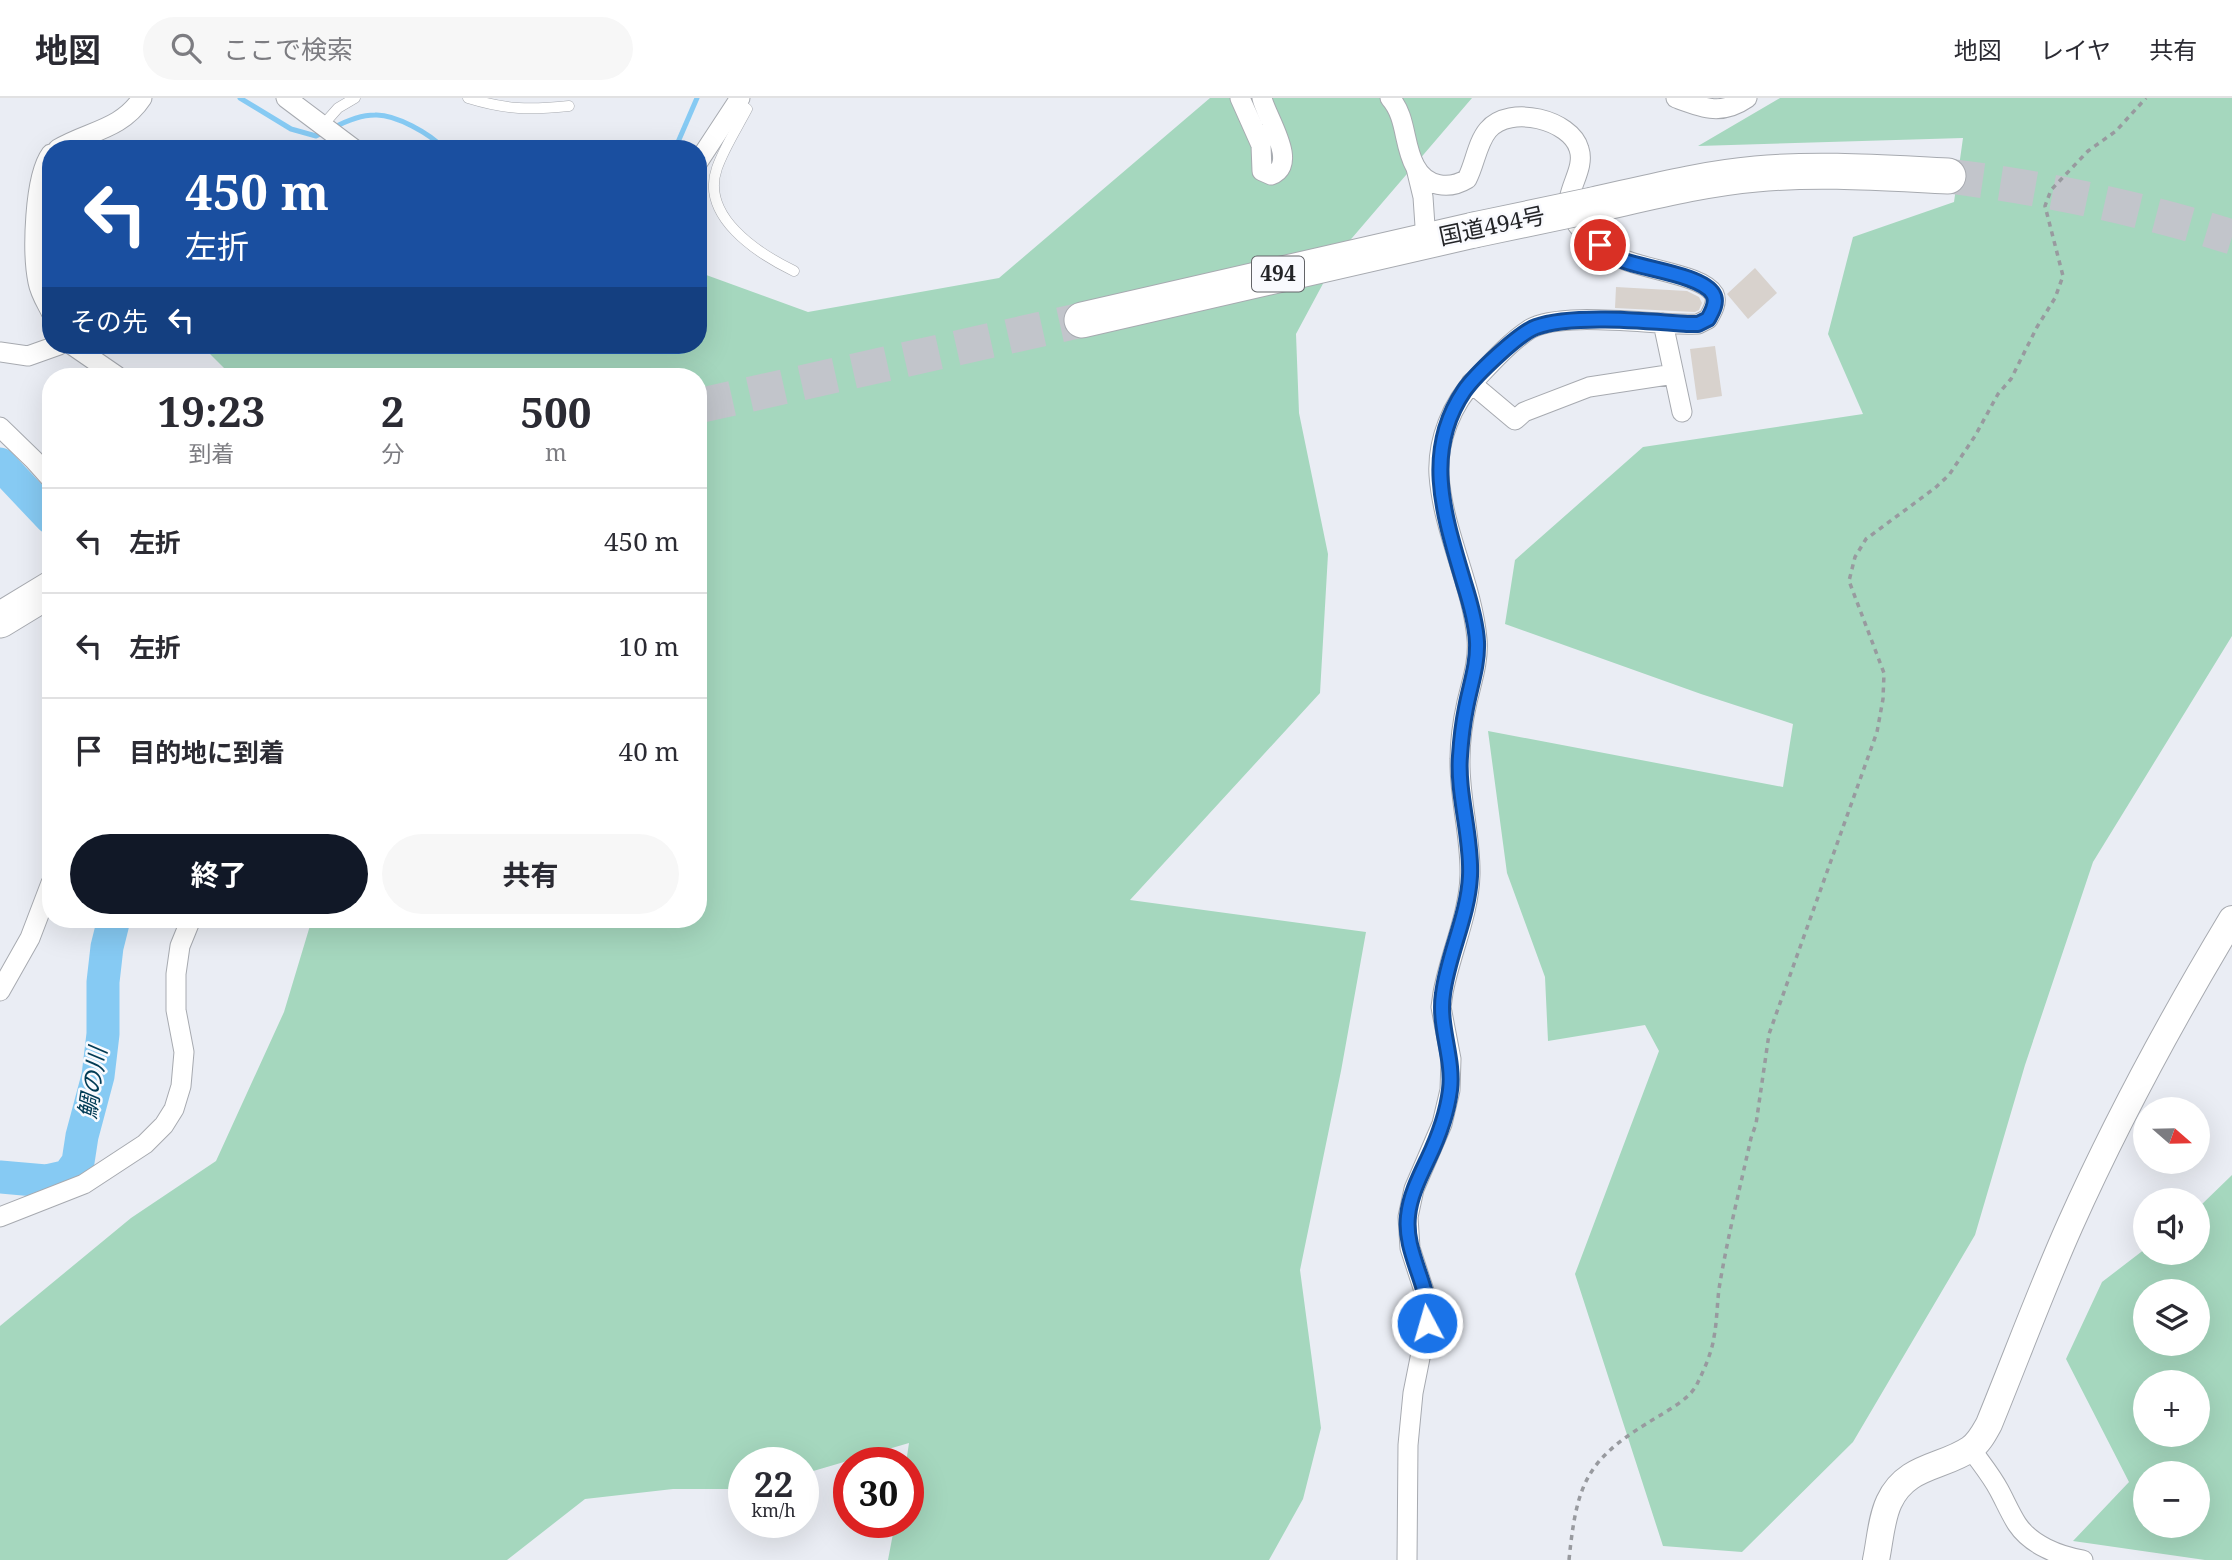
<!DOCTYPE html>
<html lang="ja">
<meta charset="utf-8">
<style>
body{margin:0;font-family:"Noto Serif","Noto Sans JP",serif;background:#f7f7f7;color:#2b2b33;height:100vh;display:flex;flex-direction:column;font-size:26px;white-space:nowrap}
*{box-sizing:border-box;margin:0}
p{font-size:23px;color:#7c7c81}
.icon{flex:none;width:38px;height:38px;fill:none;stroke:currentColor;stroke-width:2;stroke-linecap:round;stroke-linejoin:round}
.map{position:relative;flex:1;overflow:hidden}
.sheet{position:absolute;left:42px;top:270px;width:665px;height:560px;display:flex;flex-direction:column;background:#fff;border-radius:28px;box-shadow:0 7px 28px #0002}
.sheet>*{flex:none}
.guide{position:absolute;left:42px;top:42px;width:665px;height:214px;border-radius:28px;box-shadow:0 7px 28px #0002;background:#1a4fa0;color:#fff;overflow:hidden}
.needle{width:46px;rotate:110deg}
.fabs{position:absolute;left:2133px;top:999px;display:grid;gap:14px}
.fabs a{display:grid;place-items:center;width:77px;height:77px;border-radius:50%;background:#fff;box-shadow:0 7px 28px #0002;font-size:35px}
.speed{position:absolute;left:728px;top:1349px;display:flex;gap:14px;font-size:35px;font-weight:700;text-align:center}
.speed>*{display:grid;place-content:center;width:91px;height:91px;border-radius:50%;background:#fff;box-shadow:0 7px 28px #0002;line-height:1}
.speed small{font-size:18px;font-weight:400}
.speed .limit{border:10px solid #d22;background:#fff;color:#111}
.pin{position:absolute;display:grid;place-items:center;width:60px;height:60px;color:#fff;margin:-30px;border:4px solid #fff;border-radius:50%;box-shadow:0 2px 7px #0007}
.me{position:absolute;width:77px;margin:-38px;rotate:354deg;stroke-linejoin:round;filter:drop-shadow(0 0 5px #0008)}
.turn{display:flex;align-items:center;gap:24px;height:147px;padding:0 28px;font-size:32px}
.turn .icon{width:91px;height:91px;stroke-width:2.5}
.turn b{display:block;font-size:49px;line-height:60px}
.then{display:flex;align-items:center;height:66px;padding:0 28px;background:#0003;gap:14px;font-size:26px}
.eta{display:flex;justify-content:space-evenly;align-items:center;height:119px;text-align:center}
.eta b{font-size:42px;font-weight:700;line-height:49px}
.button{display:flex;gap:14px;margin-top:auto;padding:14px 28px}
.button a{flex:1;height:80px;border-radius:42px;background:#111827;color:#fff;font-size:28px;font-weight:700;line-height:80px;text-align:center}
.button a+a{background:#f7f7f7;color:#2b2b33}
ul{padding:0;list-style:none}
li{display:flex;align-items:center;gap:21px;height:105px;padding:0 28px;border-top:2px solid #e1e1e2}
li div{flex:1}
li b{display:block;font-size:26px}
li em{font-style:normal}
header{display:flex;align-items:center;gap:42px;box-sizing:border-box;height:98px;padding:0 35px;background:#fff;border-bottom:2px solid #e1e1e2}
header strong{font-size:33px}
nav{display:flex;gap:38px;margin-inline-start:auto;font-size:24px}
.search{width:490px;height:63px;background:#f7f7f7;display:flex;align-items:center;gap:18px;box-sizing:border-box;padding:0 24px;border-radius:38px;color:#7c7c81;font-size:26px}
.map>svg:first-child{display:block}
</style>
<header>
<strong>地図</strong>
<div class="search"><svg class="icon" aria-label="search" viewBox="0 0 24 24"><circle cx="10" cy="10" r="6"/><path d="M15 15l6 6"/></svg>ここで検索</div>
<nav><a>地図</a><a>レイヤ</a><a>共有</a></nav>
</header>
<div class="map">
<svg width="2232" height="1462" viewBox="0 0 2232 1462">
<rect width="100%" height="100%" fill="#eaedf4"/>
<path fill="#a5d7be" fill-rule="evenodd" d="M1210,0H1472L1340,154L1296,236L1299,315L1328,456L1320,595L1130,802L1366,834L1341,973L1300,1172L1321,1330L1303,1401L1269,1462H888L895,1425L908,1424V1365H906L909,1345L803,1376V1365H744V1391H673L585,1401L507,1462H0V1228L131,1120L216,1063L284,914L312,821H698V278H232L201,247H698V174L808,214L999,180Z
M1780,0H2232V538L2093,764L2025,967L1975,1137L1853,1344L1742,1454L1663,1448L1575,1176L1659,953L1645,927L1548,943L1545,879L1507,775L1488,633L1783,689L1793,626L1701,596L1505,526L1515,462L1643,349L1863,316L1828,236L1853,139L1954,104L1963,40L1698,48Z
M2232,1077V1462H2205L2073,1443L2129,1384L2066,1261L2102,1184L2145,1151L2146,1155H2198V1110ZM2146,1194H2198V1246H2146ZM2198,1284V1337H2146V1284ZM2146,1376H2198V1428H2146Z"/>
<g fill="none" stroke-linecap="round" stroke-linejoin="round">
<path stroke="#86caf3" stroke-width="5" d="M240,0L291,31L316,38L324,34
M333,30C346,23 361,17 375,17C395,16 431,36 444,51
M675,51L697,0"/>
<path stroke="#86caf3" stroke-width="33" d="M0,366L51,420
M0,1079L46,1083L68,1078L78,1064L82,1038L98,978L103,936V884L107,849L114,821"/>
</g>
<path fill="#d8d2cd" d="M1755,170L1777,195L1748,221L1727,196Z
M1616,189L1687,193L1699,199L1702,205L1699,212L1695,214L1615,210Z
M1715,248L1722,298L1697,302L1690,251Z"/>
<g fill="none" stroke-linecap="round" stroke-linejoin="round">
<path stroke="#c2c5cb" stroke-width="35" stroke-dasharray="35 18" stroke-linecap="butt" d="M1948,78C2045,90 2139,110 2232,139
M698,308L1082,222"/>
<g stroke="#a7aab0" stroke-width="11">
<path id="lane" d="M468,0C507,12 530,12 569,8
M738,4L747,11C737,30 724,50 717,70C700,118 757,155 794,173
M323,27L338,10L355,0"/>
</g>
<g stroke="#a7aab0" stroke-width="21">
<path id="street" d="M286,0L354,51
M1240,0L1261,47L1262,73L1271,77C1300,67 1266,19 1262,0
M1390,0C1407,19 1403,46 1415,68C1426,89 1449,92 1467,81C1475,66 1477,45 1488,32C1510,6 1571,22 1579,51C1586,72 1564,93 1570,113C1574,129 1594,143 1606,152C1630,172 1701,174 1714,196C1718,204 1712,214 1708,221L1698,226C1659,228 1562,212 1530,231C1510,244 1493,263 1476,281C1452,305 1437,343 1439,377C1443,434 1472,485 1477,541C1479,562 1472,583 1467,604C1463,622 1460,642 1460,661C1459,700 1471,738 1470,777C1469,817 1450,856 1443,895L1441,909L1451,961L1450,992L1442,1026L1414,1091L1408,1119L1410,1150L1426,1199L1427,1225L1413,1295L1408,1347L1407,1462
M1676,0C1703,10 1721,18 1747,0
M58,51C88,33 121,32 142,0
M51,56C34,79 32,155 38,184C40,195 46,204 51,214
M698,64L740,0
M1416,70L1423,99L1425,128L1428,142
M1663,225L1682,314
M72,247L117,278
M0,254L28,258L59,247
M1471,285L1515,322L1524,314L1589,289L1674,276
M0,329L34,362L51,381
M0,893L30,840L51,785
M0,1119L84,1086L145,1046L164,1027L174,1011L181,988L184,954L176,912V876L180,848L191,821
M1971,1351C1980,1364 1991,1377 1999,1392C2005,1403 2010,1415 2017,1426C2031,1447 2059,1458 2083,1462"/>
</g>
<g stroke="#a7aab0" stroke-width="28">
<path id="secondary" d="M1876,1462C1880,1443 1881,1421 1889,1404C1906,1367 1942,1370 1970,1351C1979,1345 1984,1335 1989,1326C2016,1260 2041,1192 2070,1127C2117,1022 2173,919 2232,821"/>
</g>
<g stroke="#a7aab0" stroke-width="37">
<path id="highway" d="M1593,107C1647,95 1700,81 1756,76C1820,70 1884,75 1948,78
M1082,222L1474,132
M0,522L51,491"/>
</g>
<path stroke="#989a9f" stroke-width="3.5" stroke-dasharray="5 5" stroke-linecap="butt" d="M1569,1462C1577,1381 1588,1360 1659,1318C1672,1310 1692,1299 1698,1284C1705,1270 1712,1253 1714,1239C1717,1223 1717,1207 1719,1191C1727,1141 1740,1090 1751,1040L1756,1026L1769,936L1877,634L1883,601L1884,575L1849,483L1855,459L1866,441L1935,390L1949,377L1975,338L1998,296L2011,281L2037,229L2055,200L2063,178L2045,108L2051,92L2088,53L2116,33L2146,0"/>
<use href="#lane" stroke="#fff" stroke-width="10"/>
<use href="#street" stroke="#fff" stroke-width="19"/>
<use href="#secondary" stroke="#fff" stroke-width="26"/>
<use href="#highway" stroke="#fff" stroke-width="35"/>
<g stroke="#a7aab0" stroke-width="37" stroke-linecap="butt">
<path id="highway-bridge" d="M1474,132L1593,107"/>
</g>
<use href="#highway-bridge" stroke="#fff" stroke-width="35"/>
</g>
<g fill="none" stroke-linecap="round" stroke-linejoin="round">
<g stroke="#114b97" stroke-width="18">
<path id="route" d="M1427,1225C1426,1215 1427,1204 1425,1195C1418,1169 1405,1145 1408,1118C1410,1098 1419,1080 1428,1061C1438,1040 1447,1016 1450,992C1454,960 1438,928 1443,896C1448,856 1468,819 1470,778C1472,740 1457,695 1460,658C1461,642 1463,625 1466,610C1470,588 1478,567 1477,544C1476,524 1470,504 1464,485C1445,420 1422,355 1464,293C1475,277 1519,235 1536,229C1571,216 1648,223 1687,226H1698L1708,221C1712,214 1718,204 1713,196C1702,177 1643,171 1622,162C1614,158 1607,153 1600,147"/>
</g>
<use href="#route" stroke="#1a73e8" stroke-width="12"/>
</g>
<g text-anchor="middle" stroke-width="5" stroke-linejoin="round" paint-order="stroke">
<rect fill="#f9fafe" stroke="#636468" stroke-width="2" x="1252" y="158.5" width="52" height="35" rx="5"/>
<g font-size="21" font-weight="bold" fill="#232427">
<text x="1278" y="183">494</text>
</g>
<g font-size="23" fill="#232427" stroke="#f9fafe">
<text transform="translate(1492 128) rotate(-12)" y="8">国道494号</text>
</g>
<g font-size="24" font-style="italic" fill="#003b55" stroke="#f9fafe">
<text transform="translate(93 985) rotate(-81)" y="8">鯛の川</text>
</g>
</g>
</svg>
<div class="fabs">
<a><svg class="needle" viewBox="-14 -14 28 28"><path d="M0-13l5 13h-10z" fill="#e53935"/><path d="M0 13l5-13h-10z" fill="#7c7c81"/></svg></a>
<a><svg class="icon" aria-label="sound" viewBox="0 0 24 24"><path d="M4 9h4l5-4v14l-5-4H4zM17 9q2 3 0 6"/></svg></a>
<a><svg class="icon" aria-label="layers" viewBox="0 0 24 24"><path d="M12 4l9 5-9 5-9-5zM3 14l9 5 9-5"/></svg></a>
<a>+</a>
<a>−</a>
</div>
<div class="speed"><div>22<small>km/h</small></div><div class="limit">30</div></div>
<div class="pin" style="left:1600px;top:147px;background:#d93025"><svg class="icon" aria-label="arrive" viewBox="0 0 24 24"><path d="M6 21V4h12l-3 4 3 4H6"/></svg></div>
<svg class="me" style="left:1427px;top:1225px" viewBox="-20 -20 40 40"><circle r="17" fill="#1a73e8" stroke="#fff" stroke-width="3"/><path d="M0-11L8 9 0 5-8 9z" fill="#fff"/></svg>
<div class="guide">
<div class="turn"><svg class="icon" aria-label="left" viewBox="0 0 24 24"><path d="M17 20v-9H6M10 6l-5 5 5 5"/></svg><div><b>450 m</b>左折</div></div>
<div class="then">その先<svg class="icon" aria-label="left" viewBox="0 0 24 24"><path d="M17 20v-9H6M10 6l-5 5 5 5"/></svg></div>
</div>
<section class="sheet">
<div class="eta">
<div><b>19:23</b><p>到着</p></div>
<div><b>2</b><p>分</p></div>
<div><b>500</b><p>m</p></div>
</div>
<ul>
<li><svg class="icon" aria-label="left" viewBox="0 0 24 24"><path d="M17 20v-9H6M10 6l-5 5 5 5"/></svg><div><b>左折</b></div><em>450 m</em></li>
<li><svg class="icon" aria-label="left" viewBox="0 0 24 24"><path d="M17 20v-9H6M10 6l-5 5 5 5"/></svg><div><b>左折</b></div><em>10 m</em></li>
<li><svg class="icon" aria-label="arrive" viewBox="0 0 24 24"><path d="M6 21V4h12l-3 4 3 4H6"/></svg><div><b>目的地に到着</b></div><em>40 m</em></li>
</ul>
<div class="button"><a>終了</a><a>共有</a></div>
</section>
</div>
